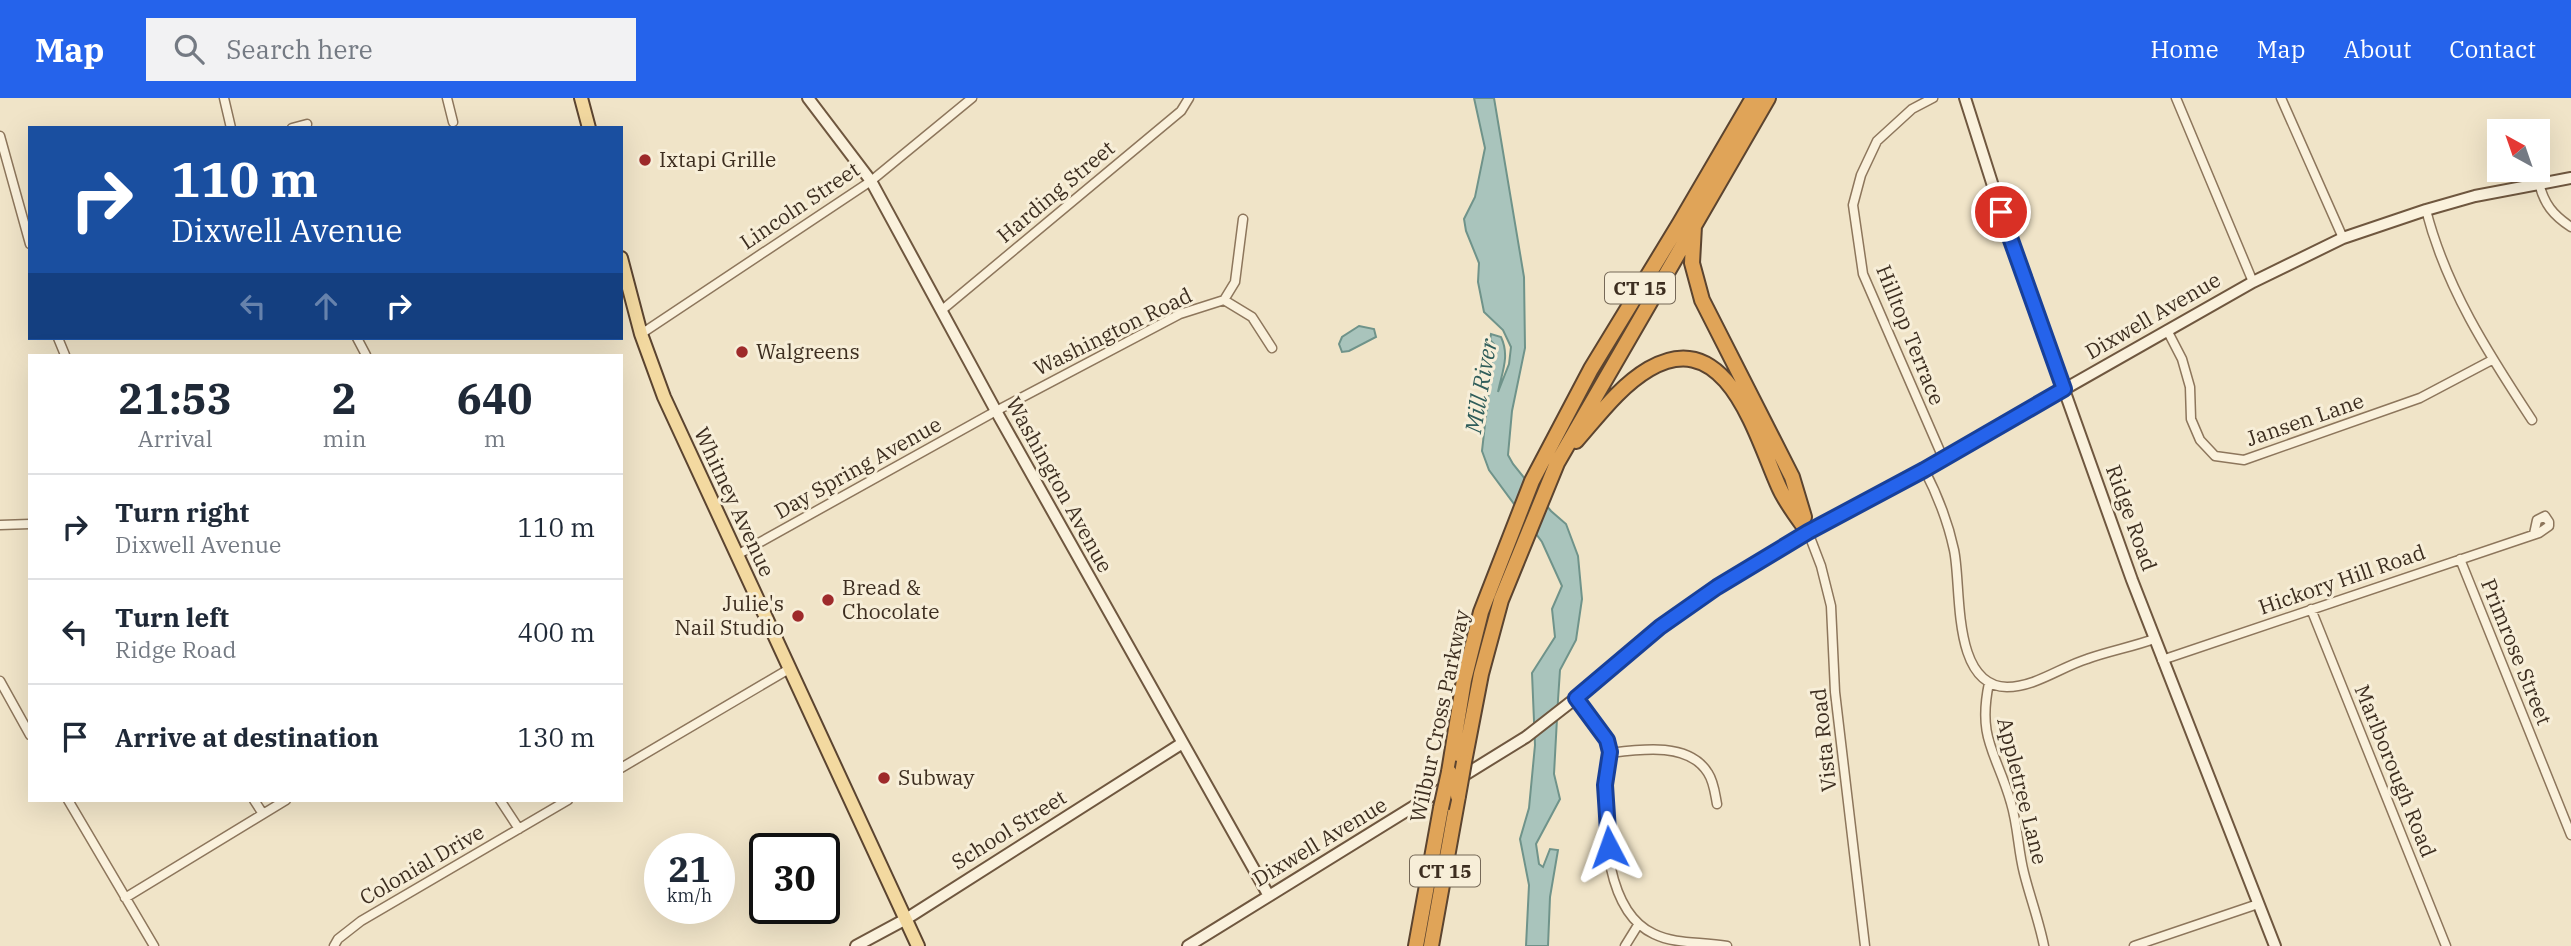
<!DOCTYPE html>
<style>
body{margin:0;font-family:"IBM Plex Serif",serif;background:#f2f2f3;color:#1f2937;height:100vh;display:flex;flex-direction:column;font-size:26px;white-space:nowrap}
*{box-sizing:border-box;margin:0}
p{font-size:23px;color:#747a83}
.icon{flex:none;width:38px;height:38px;fill:none;stroke:currentColor;stroke-width:2;stroke-linecap:round;stroke-linejoin:round}
.map{position:relative;flex:1;overflow:hidden}
.side{position:absolute;left:28px;top:256px;width:595px;height:448px;display:flex;flex-direction:column;background:#fff;border-radius:0px;box-shadow:0 7px 28px #0002}
.side>*{flex:none}
.hud{position:absolute;left:28px;top:28px;width:595px;height:214px;border-radius:0px;box-shadow:0 7px 28px #0002;background:#1a4fa0;color:#fff;overflow:hidden}
.needle{width:46px;rotate:320deg}
.buttons{position:absolute;left:2487px;top:21px;display:grid;gap:14px}
.buttons a{display:grid;place-items:center;width:63px;height:63px;border-radius:0px;background:#fff;box-shadow:0 7px 28px #0002;font-size:35px}
.speed{position:absolute;left:644px;top:735px;display:flex;gap:14px;font-size:35px;font-weight:700;text-align:center}
.speed>*{display:grid;place-content:center;width:91px;height:91px;border-radius:50%;background:#fff;box-shadow:0 7px 28px #0002;line-height:1}
.speed small{font-size:18px;font-weight:400}
.speed .limit{border:4px solid #111;border-radius:10px;background:#fff;color:#111}
.pin{position:absolute;display:grid;place-items:center;width:60px;height:60px;color:#fff;margin:-30px;border:4px solid #fff;border-radius:50%;box-shadow:0 2px 7px #0007}
.me{position:absolute;width:77px;margin:-38px;rotate:356deg;stroke-linejoin:round;filter:drop-shadow(0 0 5px #0008)}
.turn{display:flex;align-items:center;gap:24px;height:147px;padding:0 28px;font-size:32px}
.turn .icon{width:91px;height:91px;stroke-width:2.5}
.turn b{display:block;font-size:49px;line-height:60px}
.lanes{display:flex;align-items:center;height:66px;padding:0 28px;background:#0003;justify-content:center;gap:35px;direction:ltr}
.lanes .off{opacity:.35}
.eta{display:flex;justify-content:space-evenly;align-items:center;height:119px;text-align:center}
.eta b{font-size:42px;font-weight:700;line-height:49px}
ul{padding:0;list-style:none}
li{display:flex;align-items:center;gap:21px;height:105px;padding:0 28px;border-top:2px solid #e0e1e3}
li div{flex:1}
li b{display:block;font-size:26px}
li em{font-style:normal}
header{display:flex;align-items:center;gap:42px;box-sizing:border-box;height:98px;padding:0 35px;background:#2563eb;color:#fff}
header strong{font-size:33px}
nav{display:flex;gap:38px;margin-inline-start:auto;font-size:24px}
.search{width:490px;height:63px;background:#f2f2f3;display:flex;align-items:center;gap:18px;box-sizing:border-box;padding:0 24px;border-radius:0px;color:#747a83;font-size:26px}
.map>svg:first-child{display:block}
</style>
<header>
<strong>Map</strong>
<div class="search"><svg class="icon" aria-label="search" viewBox="0 0 24 24"><circle cx="10" cy="10" r="6"/><path d="M15 15l6 6"/></svg>Search here</div>
<nav><a>Home</a><a>Map</a><a>About</a><a>Contact</a></nav>
</header>
<div class="map">
<svg width="2571" height="848" viewBox="0 0 2571 848">
<rect width="100%" height="100%" fill="#f0e4c8"/>
<path fill="#a9c4bc" stroke="#6f938a" stroke-width="2" d="M1474,0H1494L1524,179L1525,250L1512,313L1508,357L1513,366L1551,413L1566,426L1578,458L1582,501L1576,542L1560,572L1558,602L1554,676L1560,701L1536,746L1539,766L1543,769L1550,751L1558,752L1550,799L1548,848H1526L1529,787L1520,741L1529,710L1535,647L1532,575L1555,539L1552,511L1562,488L1542,444L1489,372L1482,353L1494,246L1490,242L1491,236L1501,239C1510,258 1502,274 1498,294L1509,266L1511,249L1503,232L1484,214L1478,184L1479,165L1466,133L1464,121L1475,99L1485,50Z
M1359,228L1374,231L1376,239L1349,253L1342,254L1339,246L1342,239Z"/>
<g fill="none" stroke-linecap="round" stroke-linejoin="round">
<g stroke="#8d765c" stroke-width="11">
<path id="street" d="M224,0L231,30
M447,0L453,24
M1933,0L1912,11L1877,43L1861,77L1853,107L1863,176L1943,360
M2176,0L2253,184
M2281,0L2343,140
M292,30L307,26
M0,38L30,146
M2539,85C2544,106 2553,117 2571,129
M2426,112C2446,190 2488,255 2532,322
M1224,202L1235,184L1243,121
M942,212L1181,13L1189,0
M2167,232L2182,261L2190,289L2191,321L2200,342L2215,358L2244,362L2420,300L2492,262
M641,236L871,83L972,0
M58,240L65,257
M357,240L366,257
M1924,371C1937,396 1948,424 1954,452C1962,489 1951,588 2007,589C2035,589 2061,569 2087,561C2109,553 2132,549 2154,541
M0,427L30,426
M1808,434L1821,468L1831,508L1835,594L1865,848
M737,457L996,313L1180,216L1224,202L1252,219L1272,250
M2460,461L2571,737
M2311,511L2446,848
M2162,562L2539,435L2549,428V424L2545,418L2537,422L2534,436
M0,583L30,637
M1989,585C1977,642 1997,655 2011,705C2018,728 2018,752 2024,775C2030,799 2039,823 2044,848
M1576,600C1587,615 1609,635 1610,654C1611,664 1606,676 1606,686C1603,732 1606,814 1654,836C1677,847 1702,843 1727,848
M1610,655C1641,651 1689,644 1708,675C1714,684 1715,696 1717,706
M621,670L789,571
M68,702L154,848
M254,702L263,716
M500,702L519,731
M125,800L286,702
M334,848L338,841L361,823L568,702
M1625,848L1638,827
M2134,848L2258,806"/>
</g>
<g stroke="#6f573f" stroke-width="14">
<path id="secondary" d="M808,0L871,83L996,313L1269,798
M1965,0L2007,132L2132,482L2275,848
M856,848L906,821L1181,646
M1188,848L1526,639L1576,600L1659,529L1717,489L1808,434L1924,371L2253,184L2343,140L2426,112L2475,98L2571,80"/>
</g>
<g stroke="#5b4430" stroke-width="16">
<path id="primary" d="M581,0L589,30
M621,160L641,236L664,299L918,848"/>
</g>
<g stroke="#5b4430" stroke-width="18">
<path id="highway" d="M1694,128L1692,165L1702,202L1792,379L1804,419
M1576,343C1598,318 1620,288 1649,271C1727,226 1756,338 1779,389C1786,405 1798,420 1808,434
M1464,664L1481,576L1501,502L1557,365L1768,0
M1449,674L1464,582L1481,514L1532,383L1591,271L1680,125L1753,0
M1416,848L1441,710
M1431,848L1458,698"/>
</g>
<use href="#street" stroke="#faf1dc" stroke-width="8"/>
<use href="#secondary" stroke="#faf1dc" stroke-width="10"/>
<use href="#primary" stroke="#f3d9a0" stroke-width="12"/>
<use href="#highway" stroke="#e0a458" stroke-width="14"/>
<g stroke="#5b4430" stroke-width="18" stroke-linecap="butt">
<path id="highway-bridge" d="M1458,698L1464,664
M1441,710L1449,674"/>
</g>
<use href="#highway-bridge" stroke="#e0a458" stroke-width="14"/>
</g>
<g fill="none" stroke-linecap="round" stroke-linejoin="round">
<g stroke="#184099" stroke-width="18">
<path id="route" d="M1609,749L1605,687L1610,654L1607,642L1576,600L1660,529L1717,489L1808,434L1924,372L2064,291L2001,114"/>
</g>
<use href="#route" stroke="#2563eb" stroke-width="12"/>
</g>
<g fill="#9e2a2b" stroke="#f7eed8" stroke-width="2.5">
<circle cx="645" cy="62" r="7"/>
<circle cx="742" cy="254" r="7"/>
<circle cx="828" cy="502" r="7"/>
<circle cx="798" cy="518" r="7"/>
<circle cx="884" cy="680" r="7"/>
</g>
<g text-anchor="middle" stroke-width="6" stroke-linejoin="round" paint-order="stroke">
<g fill="#f7eed8" stroke="#756857" stroke-width="2">
<rect x="1605" y="174.5" width="70" height="31" rx="5"/>
<rect x="1410" y="757.5" width="70" height="31" rx="5"/>
</g>
<g font-size="19" font-weight="bold" fill="#3d2e20">
<text x="1640" y="197">CT 15</text>
<text x="1445" y="780">CT 15</text>
</g>
<g font-size="21" fill="#3d2e20" stroke="#f7eed8" text-anchor="start">
<text x="659" y="69">Ixtapi Grille</text>
<text x="756" y="261">Walgreens</text>
<text x="842" y="497">Bread &amp;<tspan x="842" dy="24">Chocolate</tspan></text>
<text x="784" y="513" text-anchor="end">Julie's<tspan x="784" dy="24">Nail Studio</tspan></text>
<text x="898" y="687">Subway</text>
</g>
<g font-size="21" fill="#3d2e20" stroke="#f7eed8">
<text transform="translate(1056 94) rotate(-40)" y="7">Harding Street</text>
<text transform="translate(800 108) rotate(-34)" y="7">Lincoln Street</text>
<text transform="translate(2153 218) rotate(-30)" y="7">Dixwell Avenue</text>
<text transform="translate(1113 234) rotate(-26)" y="7">Washington Road</text>
<text transform="translate(1910 237) rotate(68)" y="7">Hilltop Terrace</text>
<text transform="translate(2305 322) rotate(-19)" y="7">Jansen Lane</text>
<text transform="translate(858 370) rotate(-29)" y="7">Day Spring Avenue</text>
<text transform="translate(1059 387) rotate(61)" y="7">Washington Avenue</text>
<text transform="translate(734 404) rotate(65)" y="7">Whitney Avenue</text>
<text transform="translate(2131 420) rotate(70)" y="7">Ridge Road</text>
<text transform="translate(2342 482) rotate(-19)" y="7">Hickory Hill Road</text>
<text transform="translate(2516 554) rotate(68)" y="7">Primrose Street</text>
<text transform="translate(1440 618) rotate(-78)" y="7">Wilbur Cross Parkway</text>
<text transform="translate(1824 642) rotate(-96)" y="7">Vista Road</text>
<text transform="translate(2395 673) rotate(68)" y="7">Marlborough Road</text>
<text transform="translate(2022 693) rotate(76)" y="7">Appletree Lane</text>
<text transform="translate(1009 732) rotate(-32)" y="7">School Street</text>
<text transform="translate(1320 744) rotate(-31)" y="7">Dixwell Avenue</text>
<text transform="translate(422 767) rotate(-30)" y="7">Colonial Drive</text>
</g>
<g font-size="23" font-style="italic" fill="#2f5d5a" stroke="#f7eed8">
<text transform="translate(1481 288) rotate(-80)" y="8">Mill River</text>
</g>
</g>
</svg>
<div class="buttons">
<a><svg class="needle" viewBox="-14 -14 28 28"><path d="M0-13l5 13h-10z" fill="#e53935"/><path d="M0 13l5-13h-10z" fill="#747a83"/></svg></a>
</div>
<div class="speed"><div>21<small>km/h</small></div><div class="limit">30</div></div>
<div class="pin" style="left:2001px;top:114px;background:#d93025"><svg class="icon" aria-label="arrive" viewBox="0 0 24 24"><path d="M6 21V4h12l-3 4 3 4H6"/></svg></div>
<svg class="me" style="left:1609px;top:749px" viewBox="-20 -20 40 40"><path d="M0-17L14 15 0 8-14 15z" fill="#2563eb" stroke="#fff" stroke-width="4"/></svg>
<div class="hud">
<div class="turn"><svg class="icon" aria-label="right" viewBox="0 0 24 24"><path d="M7 20v-9h11M14 6l5 5-5 5"/></svg><div><b>110 m</b>Dixwell Avenue</div></div>
<div class="lanes"><svg class="icon off" aria-label="left" viewBox="0 0 24 24"><path d="M17 20v-9H6M10 6l-5 5 5 5"/></svg><svg class="icon off" aria-label="ahead" viewBox="0 0 24 24"><path d="M12 20V5M6 11l6-6 6 6"/></svg><svg class="icon" aria-label="right" viewBox="0 0 24 24"><path d="M7 20v-9h11M14 6l5 5-5 5"/></svg></div>
</div>
<section class="side">
<div class="eta">
<div><b>21:53</b><p>Arrival</p></div>
<div><b>2</b><p>min</p></div>
<div><b>640</b><p>m</p></div>
</div>
<ul>
<li><svg class="icon" aria-label="right" viewBox="0 0 24 24"><path d="M7 20v-9h11M14 6l5 5-5 5"/></svg><div><b>Turn right</b><p>Dixwell Avenue</p></div><em>110 m</em></li>
<li><svg class="icon" aria-label="left" viewBox="0 0 24 24"><path d="M17 20v-9H6M10 6l-5 5 5 5"/></svg><div><b>Turn left</b><p>Ridge Road</p></div><em>400 m</em></li>
<li><svg class="icon" aria-label="arrive" viewBox="0 0 24 24"><path d="M6 21V4h12l-3 4 3 4H6"/></svg><div><b>Arrive at destination</b></div><em>130 m</em></li>
</ul>
</section>
</div>
